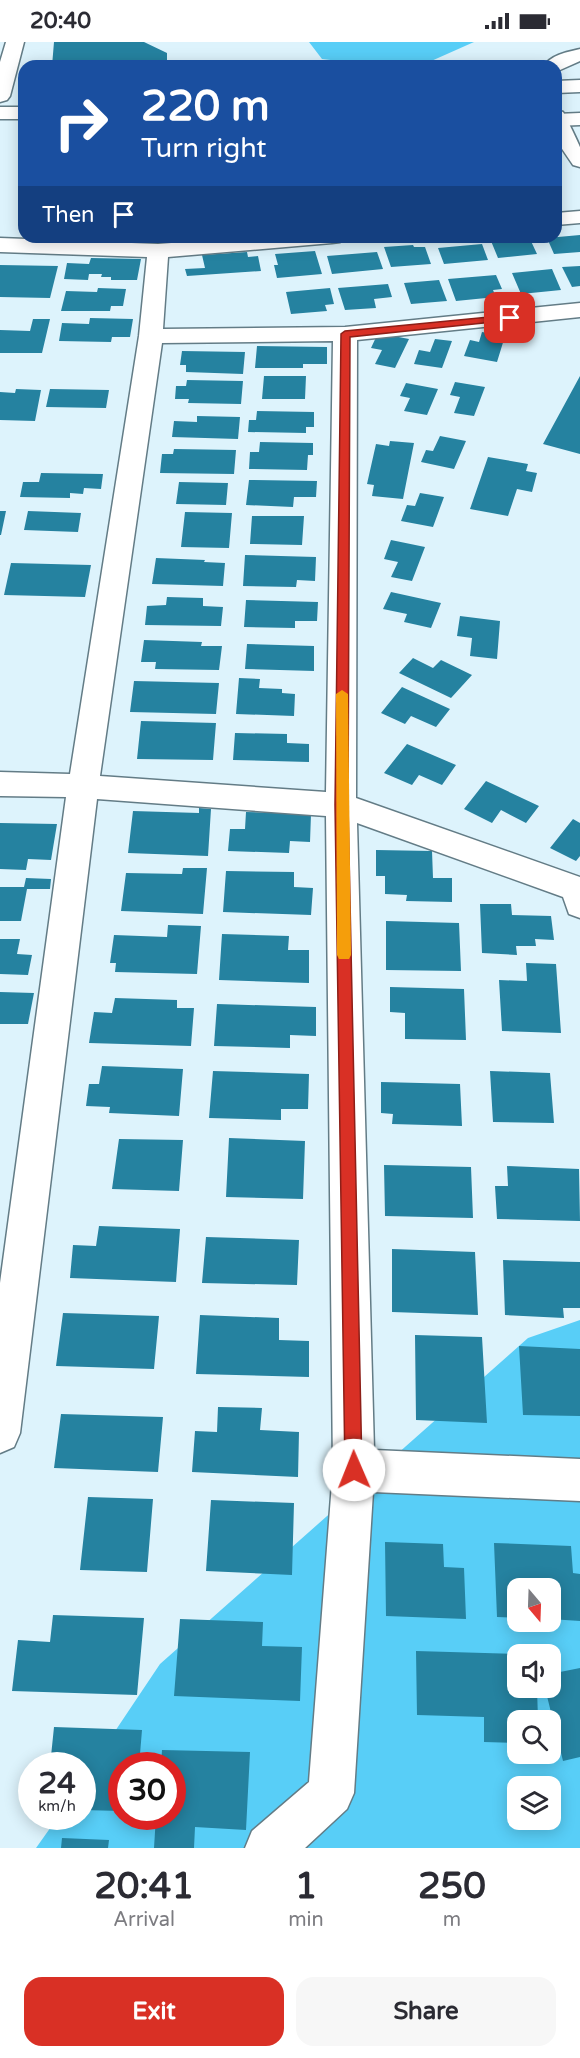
<!DOCTYPE html>
<style>
body{margin:0;font-family:"Varela Round",sans-serif;background:#f7f7f7;color:#2b2b33;height:100vh;display:flex;flex-direction:column;font-size:22px;white-space:nowrap}
*{box-sizing:border-box;margin:0}
p{font-size:20px;color:#7c7c81}
.icon{flex:none;width:33px;height:33px;fill:none;stroke:currentColor;stroke-width:2;stroke-linecap:round;stroke-linejoin:round}
.map{position:relative;height:1806px;overflow:hidden}
.panel{display:flex;flex-direction:column;background:#fff;flex:1}
.panel>*{flex:none}
.banner{position:absolute;left:18px;top:18px;width:544px;height:183px;border-radius:18px;box-shadow:0 3px 15px #0003;background:#1a4fa0;color:#fff;overflow:hidden}
.needle{width:39px;rotate:161deg}
.tools{position:absolute;left:507px;top:1536px;display:grid;gap:12px}
.tools a{display:grid;place-items:center;width:54px;height:54px;border-radius:12px;background:#fff;box-shadow:0 3px 15px #0003;font-size:30px}
.speed{position:absolute;left:18px;top:1710px;display:flex;gap:12px;font-size:30px;font-weight:700;text-align:center}
.speed>*{display:grid;place-content:center;width:78px;height:78px;border-radius:50%;background:#fff;box-shadow:0 3px 15px #0003;line-height:1}
.speed small{font-size:15px;font-weight:400}
.speed .limit{border:9px solid #d22;background:#fff;color:#111}
.pin{position:absolute;display:grid;place-items:center;width:51px;height:51px;color:#fff;margin:-26px;border-radius:12px;box-shadow:0 3px 9px #0006}
.me{position:absolute;width:66px;margin:-33px;rotate:359deg;stroke-linejoin:round;filter:drop-shadow(0 0 4px #0008)}
.turn{display:flex;align-items:center;gap:21px;height:126px;padding:0 24px;font-size:27px}
.turn .icon{width:78px;height:78px;stroke-width:2.5}
.turn b{display:block;font-size:42px;line-height:51px}
.then{display:flex;align-items:center;height:57px;padding:0 24px;background:#0003;gap:12px;font-size:22px}
.eta{display:flex;justify-content:space-evenly;align-items:center;height:102px;text-align:center}
.eta b{font-size:36px;font-weight:700;line-height:42px}
.button{display:flex;gap:12px;margin-top:auto;padding:12px 24px}
.button a{flex:1;height:69px;border-radius:18px;background:#d93025;color:#fff;font-size:24px;font-weight:700;line-height:69px;text-align:center}
.button a+a{background:#f7f7f7;color:#2b2b33}
.status{display:flex;justify-content:space-between;align-items:center;height:42px;padding:0 30px;background:#fff;direction:ltr}
.status svg{height:16px;fill:currentColor}
.map>svg:first-child{display:block}
</style>
<div class="status"><b>20:40</b><svg viewBox="0 0 49 12"><path d="M0 12V9h3v3zM5 12V6h3v6zM10 12V3h3v9zM15 12V0h3v12zM26 1h20v11H26zM47 4h2v5h-2z"/></svg></div>
<div class="map">
<svg width="580" height="1806" viewBox="0 0 580 1806">
<rect width="100%" height="100%" fill="#ddf3fc"/>
<path fill="#58cef7" fill-rule="evenodd" d="M309,0H474L420,24H382L322,17Z
M580,1278V1806H36L58,1775L82,1774L83,1737L160,1622L528,1296ZM518,1546H550V1580H518ZM518,1612H550V1646H518ZM518,1678H550V1712H518ZM122,1724H172V1774H122ZM518,1744H550V1778H518Z"/>
<path fill="#2582a0" d="M54,0H144L167,11V24H52Z
M580,193V210L554,212L547,196Z
M530,197L537,212L498,216L491,199Z
M482,202L488,218L444,222L438,206Z
M413,203L414,205H425L431,222L391,225L384,205Z
M315,209L322,232L277,236L274,223H278L275,212Z
M247,210L248,215L258,214L261,229L187,234L185,227L205,226L202,213Z
M377,210L383,227L332,232L327,214Z
M91,216L141,217L137,238H111V235H101L102,232H89L88,238L64,237L67,221L89,222Z
M0,223L58,224L50,256L0,255Z
M580,224V244L572,245L562,225Z
M552,227L561,248L521,252L512,231Z
M496,233L502,247L493,248L496,255L456,259L448,237Z
M439,238L447,259L411,262L404,241Z
M388,242L392,255L374,257L376,266L345,268L338,246Z
M98,246L126,247L123,264H111L110,269H61L66,249L97,250Z
M330,246L334,262L325,263L327,269L291,272L286,250Z
M90,276L133,277L130,295H112L111,300L59,299L62,281L89,282Z
M33,277H50L42,311H0V288L30,289Z
M482,290L505,294L497,320L464,314L470,298L479,300Z
M378,291L409,297L395,326L375,322L382,308L371,306Z
M435,297L452,299L442,326L414,322L419,308L430,310Z
M257,304L327,305V322H303V326H255Z
M182,309L245,310L243,332L186,330V323H180Z
M264,334H306L305,357H262Z
M580,334V412L543,402Z
M187,338L243,339L241,362L188,361L189,357H175L176,344H186Z
M455,340L485,345L474,374L454,371L460,355L450,353Z
M406,341L438,347L427,373L404,369L410,356L400,354Z
M16,347L41,348L35,379L0,378V350L15,351Z
M50,347L109,348L106,366L46,365Z
M257,369L314,370V385H306V391L248,390L249,378H256Z
M197,374L240,375L238,397L172,395L174,379L197,380Z
M440,394L466,399L454,427L421,420L426,408L433,409Z
M390,399L414,401L403,457L372,454L374,443L367,442L376,402L389,404Z
M260,400L313,401V413H308L307,428L249,427L250,410H259Z
M174,407L236,408L234,432L160,431L162,412H173Z
M488,415L528,422L526,429L537,431L532,450L517,447L508,474L470,467Z
M41,431L103,432L101,447L84,446L83,452L70,451V456L20,455L23,440H39Z
M249,438L317,439L316,455H294L293,465L246,463Z
M179,440L228,441L226,463L176,462Z
M420,451L444,455L433,485L401,479L407,463L415,464Z
M0,469H6L1,493H0Z
M28,469L81,471L78,490L24,488Z
M185,470L232,471L229,506L181,505Z
M252,474H304L302,503L250,502Z
M391,498L425,505L412,539L391,535L398,520L384,517Z
M245,513L316,515L315,539L297,538L296,545L243,544Z
M156,516L205,518L204,520L225,521L223,544L152,542Z
M11,521L91,523L85,555L4,553Z
M391,550L441,561L431,586L404,580L407,572L383,567Z
M167,555L203,556V564L223,565L221,584L145,583L147,564L166,563Z
M246,558L318,560L317,579H295V586L244,585Z
M460,574L500,579L497,617L470,614L472,596L457,594Z
M144,598L202,600L201,604H222L219,628L155,627L156,620H141Z
M247,602L314,604V629L245,627Z
M413,616L433,626L441,618L472,633L451,656L399,631Z
M239,636L260,637L259,646L282,647V651L295,652L294,674L236,672Z
M134,639L219,641L216,672L130,670Z
M402,645L450,667L436,685L411,674L405,682L381,671Z
M141,679L216,681L213,718L137,717Z
M235,691L287,692V701L309,702V720L233,718Z
M407,702L456,723L442,743L419,733L412,743L384,731Z
M486,739L539,764L526,781L501,768L492,781L464,767Z
M199,766L211,767L208,814L128,811L133,769L199,771Z
M246,770L311,772L310,800L290,799L289,811L228,809L230,787H245Z
M573,777L580,781V814L576,819L550,806Z
M0,781L57,782L51,818L28,817L26,828L0,827Z
M376,808L432,809L433,836H452V860L406,859L407,853L385,852V834H376Z
M183,826H207L203,872L121,869L126,831L182,832Z
M226,829L294,830V845L313,846L311,873L223,870Z
M26,836L51,837L50,847H27L21,879H0V845H24Z
M480,862H511L512,873L551,874L554,898L535,897L536,904H516L517,913L482,911Z
M386,879L459,881L461,929L386,928Z
M168,883L201,884L197,932L115,930L116,921H110L114,893L167,895Z
M222,892L289,894L288,908H309V941L219,938Z
M0,897H20L17,912L32,913L28,933L0,932Z
M526,921L556,922L561,991L502,989L499,938L527,939Z
M390,945L464,947L466,998L405,997V971L390,970Z
M0,950L34,951L28,982H0Z
M115,956L177,958V966H194L191,1004L89,1001L94,970L112,971Z
M217,962L316,965V994L290,993V1006L214,1004Z
M102,1024L183,1027L179,1074L109,1071L110,1065L86,1064L89,1042H99Z
M213,1029L309,1032L308,1067H281V1078L209,1076Z
M490,1029L550,1031L554,1081L493,1080Z
M381,1040L460,1042L462,1084L392,1082L393,1072L381,1071Z
M229,1096L305,1099L303,1157L226,1155Z
M119,1097L183,1098L179,1149L112,1147Z
M384,1123L471,1125L473,1176L385,1174Z
M507,1124L579,1127L580,1179L497,1177L495,1144H508Z
M99,1184L180,1187L176,1240L70,1236L73,1203L96,1204Z
M206,1195L299,1198L297,1243L202,1241Z
M392,1207L475,1210L478,1273L392,1270Z
M503,1218L580,1220V1266H563L564,1276L505,1273Z
M63,1271L159,1274L154,1327L56,1324Z
M200,1273L279,1276V1298L309,1299V1335L196,1332Z
M415,1293L482,1295L487,1381L416,1378Z
M519,1304L580,1307V1374L523,1373Z
M218,1365L262,1366L260,1388L299,1390L298,1435L192,1430L195,1389L217,1390Z
M61,1372L163,1375L158,1430L54,1426Z
M88,1455L153,1457L147,1530L80,1528Z
M211,1458L294,1461L292,1533L206,1529Z
M385,1500L443,1502L444,1525L464,1526L466,1577L386,1574Z
M494,1501L571,1504L573,1531L580,1532V1579L550,1577V1546H518V1576L497,1575Z
M53,1573L144,1576L137,1653L12,1649L18,1598L50,1600Z
M180,1577L263,1580L262,1604L302,1605L300,1659L174,1654Z
M416,1609L518,1612V1646H537L538,1678H518V1701L484,1700V1675L417,1673Z
M580,1626V1715L563,1719L545,1646H550V1632Z
M54,1685L142,1688L139,1724H122V1769L82,1768V1724H50Z
M162,1708L250,1710L246,1788L195,1785L194,1806H154L156,1774H172V1724H161Z
M62,1796L109,1798L108,1806H61Z"/>
<g fill="none" stroke-linecap="round" stroke-linejoin="round">
<g stroke="#637c86" stroke-width="3">
<path id="street" d="M580,7V19L560,28L556,29V24H544C551,13 567,10 580,7Z
M556,68L563,70C565,73 579,102 580,105C580,111 580,119 580,125L573,123L556,98Z
M580,169V181L556,183V171Z
M251,195H343L340,200L332,201L168,215L163,287L345,285L580,261V275L357,298L356,756L580,835V876L569,872L563,855L357,781L374,1408L580,1417V1459L373,1450L354,1751L347,1767L305,1806H245L252,1789L309,1740L333,1428L326,774L97,757L20,1391L14,1405L0,1411V1241L66,755L0,754V730L70,732L139,294L147,215L0,210V196L158,202ZM333,299L326,750L100,734L162,301Z"/>
</g>
<g stroke="#637c86" stroke-width="3">
<path id="secondary" d="M6,0H24L10,54L7,58L0,60V20Z
M580,38V50L556,51V39Z
M0,65H24V77H0Z
M580,71V83L556,84V72Z"/>
</g>
<use href="#street" fill="#fff" fill-rule="evenodd"/>
<use href="#secondary" fill="#fff" fill-rule="evenodd"/>
</g>
<path fill="#d93025" stroke="#8d1f18" stroke-width="1.5" d="M510,273L514,276L513,278L350,295L348,763L362,1428L360,1434L354,1437L347,1434L345,1428L335,763L341,292L345,289Z"/>
<path fill="#f59e0b" d="M342,648L348,652L351,913L349,917H339L337,913L336,652Z"/>
</svg>
<div class="tools">
<a><svg class="needle" viewBox="-14 -14 28 28"><path d="M0-13l5 13h-10z" fill="#e53935"/><path d="M0 13l5-13h-10z" fill="#7c7c81"/></svg></a>
<a><svg class="icon" aria-label="sound" viewBox="0 0 24 24"><path d="M4 9h4l5-4v14l-5-4H4zM17 9q2 3 0 6"/></svg></a>
<a><svg class="icon" aria-label="search" viewBox="0 0 24 24"><circle cx="10" cy="10" r="6"/><path d="M15 15l6 6"/></svg></a>
<a><svg class="icon" aria-label="layers" viewBox="0 0 24 24"><path d="M12 4l9 5-9 5-9-5zM3 14l9 5 9-5"/></svg></a>
</div>
<div class="speed"><div>24<small>km/h</small></div><div class="limit">30</div></div>
<div class="pin" style="left:510px;top:276px;background:#d93025"><svg class="icon" aria-label="arrive" viewBox="0 0 24 24"><path d="M6 21V4h12l-3 4 3 4H6"/></svg></div>
<svg class="me" style="left:354px;top:1428px" viewBox="-20 -20 40 40"><circle r="19" fill="#fff"/><path d="M0-13L10 11 0 6-10 11z" fill="#d93025"/></svg>
<div class="banner">
<div class="turn"><svg class="icon" aria-label="right" viewBox="0 0 24 24"><path d="M7 20v-9h11M14 6l5 5-5 5"/></svg><div><b>220 m</b>Turn right</div></div>
<div class="then">Then<svg class="icon" aria-label="arrive" viewBox="0 0 24 24"><path d="M6 21V4h12l-3 4 3 4H6"/></svg></div>
</div>
</div>
<section class="panel">
<div class="eta">
<div><b>20:41</b><p>Arrival</p></div>
<div><b>1</b><p>min</p></div>
<div><b>250</b><p>m</p></div>
</div>
<div class="button"><a>Exit</a><a>Share</a></div>
</section>
